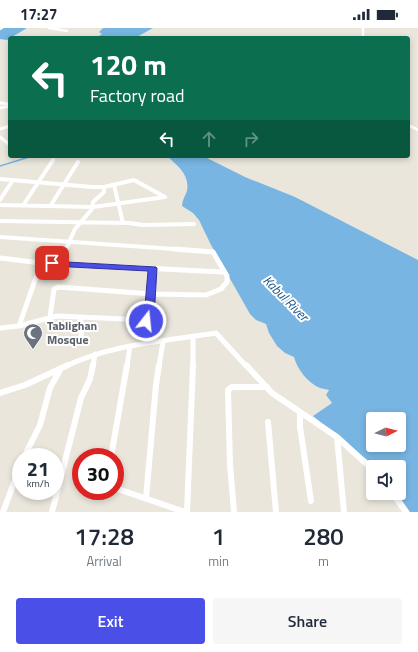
<!DOCTYPE html>
<style>
body{margin:0;font-family:"Titillium Web",sans-serif;background:#f6f6f7;color:#1f2937;height:100vh;display:flex;flex-direction:column;font-size:15px;white-space:nowrap}
*{box-sizing:border-box;margin:0}
p{font-size:13px;color:#747a83}
.icon{flex:none;width:22px;height:22px;fill:none;stroke:currentColor;stroke-width:2;stroke-linecap:round;stroke-linejoin:round}
.map{position:relative;height:484px;overflow:hidden}
.side{display:flex;flex-direction:column;background:#fff;flex:1}
.side>*{flex:none}
.banner{position:absolute;left:8px;top:8px;width:402px;height:122px;border-radius:4px;box-shadow:0 2px 6px #0003;background:#0b6e4f;color:#fff;overflow:hidden}
.needle{width:26px;rotate:84deg}
.controls{position:absolute;left:366px;top:384px;display:grid;gap:8px}
.controls a{display:grid;place-items:center;width:40px;height:40px;border-radius:4px;background:#fff;box-shadow:0 2px 6px #0003;font-size:20px}
.speed{position:absolute;left:12px;top:420px;display:flex;gap:8px;font-size:20px;font-weight:700;text-align:center}
.speed>*{display:grid;place-content:center;width:52px;height:52px;border-radius:50%;background:#fff;box-shadow:0 2px 6px #0003;line-height:1}
.speed small{font-size:10px;font-weight:400}
.speed .limit{border:6px solid #d22;background:#fff;color:#111}
.pin{position:absolute;display:grid;place-items:center;width:34px;height:34px;color:#fff;margin:-17px;border-radius:8px;box-shadow:0 2px 6px #0006}
.me{position:absolute;width:44px;margin:-22px;rotate:16deg;stroke-linejoin:round;filter:drop-shadow(0 0 3px #0008)}
.turn{display:flex;align-items:center;gap:14px;height:84px;padding:0 16px;font-size:18px}
.turn .icon{width:52px;height:52px;stroke-width:2.5}
.turn b{display:block;font-size:28px;line-height:34px}
.lanes{display:flex;align-items:center;height:38px;padding:0 16px;background:#0003;justify-content:center;gap:20px;direction:ltr}
.lanes .off{opacity:.35}
.eta{display:flex;justify-content:space-evenly;align-items:center;height:68px;text-align:center}
.eta b{font-size:24px;font-weight:600;line-height:28px}
.action{display:flex;gap:8px;margin-top:auto;padding:8px 16px}
.action a{flex:1;height:46px;border-radius:4px;background:#4a4fe8;color:#fff;font-size:16px;font-weight:600;line-height:46px;text-align:center}
.action a+a{background:#f6f6f7;color:#1f2937}
.status{display:flex;justify-content:space-between;align-items:center;height:28px;padding:0 20px;background:#fff;direction:ltr}
.status svg{height:11px;fill:currentColor}
.map>svg:first-child{display:block}
</style>
<div class="status"><b>17:27</b><svg viewBox="0 0 49 12"><path d="M0 12V9h3v3zM5 12V6h3v6zM10 12V3h3v9zM15 12V0h3v12zM26 1h20v11H26zM47 4h2v5h-2z"/></svg></div>
<div class="map">
<svg width="418" height="484" viewBox="0 0 418 484">
<rect width="100%" height="100%" fill="#eae6dc"/>
<path fill="#78b5e2" fill-rule="evenodd" d="M3,0H27L7,12L0,11V1Z
M103,0H153L135,10H96L102,6L99,4Z
M167,128H203L245,149L295,169L418,232V484H410L397,465H399V439H376L313,388L332,375L326,367L329,362C326,361 323,361 320,360C308,355 297,341 294,329L285,325L277,318L269,305L266,296L256,292L250,286L211,217L199,192L193,185L182,178C182,173 185,168 187,163C190,147 178,138 167,128ZM373,391H399V417H373Z"/>
<g fill="none" stroke-linecap="round" stroke-linejoin="round">
<path stroke="#78b5e2" stroke-width="1" d="M25,130L32,128"/>
<path stroke="#78b5e2" stroke-width="1.5" d="M0,138L29,129"/>
<path stroke="#fff" stroke-width="2.5" d="M49,0L67,3
M363,0V10
M0,1L2,0"/>
<path stroke="#fff" stroke-width="3" d="M0,75L10,76
M0,80L10,78
M408,97L418,102
M0,101L10,98
M0,109L10,117"/>
<path stroke="#fff" stroke-width="4" d="M0,151L92,159H104L134,152L165,169
M114,157L123,195
M0,172L13,152
M24,176L53,132
M0,177L93,179L165,169
M51,177L78,134
M0,193L129,195L143,197L194,196
M0,209L189,222
M64,222L67,219L75,201L92,181L93,174L104,164V159"/>
<path stroke="#fff" stroke-width="5" d="M0,230L41,235L223,244
M52,235L54,229L65,221
M50,289L54,261L58,259L152,266L206,267L221,261L227,254V248L213,224L174,221
M80,290L82,298L81,309
M19,298L41,235
M0,300L19,298L57,288L147,292L149,290L153,241
M66,338C112,316 166,313 216,305L246,338
M93,338L95,326
M127,338L130,318
M159,338L163,314
M193,338V310"/>
<path stroke="#fff" stroke-width="6" d="M246,337L272,365L337,409L344,484
M0,365L25,357L68,337
M300,384V399L311,473
M268,394L276,484
M337,409L373,442
M24,429L40,397L50,360L60,342
M111,429L127,337
M115,460L185,484
M392,465L406,484
M146,470L156,357L159,337
M3,484L21,436
M52,484L81,370L90,351L93,337
M187,484L193,337
M234,484L230,436L228,362L232,359H267"/>
</g>
<path fill="#4a4fe8" stroke="#303397" d="M49,233L156,239L157,240L154,290L149,295L146,296L141,293L144,289L148,243L52,238L49,237L47,235Z"/>
<defs>
<g id="mosque-pin" transform="scale(1)"><path d="M0 17L-7.5 6A9.5 9.5 0 1 1 7.5 6Z" fill="#6b7280" stroke="#fff"/><path d="M3.5-4.9A6 6 0 1 0 3.5 4.9A5 5 0 1 1 3.5-4.9Z" fill="#fff"/></g>
</defs>
<g fill-rule="evenodd">
<use href="#mosque-pin" x="33" y="305"/>
</g>
<g text-anchor="middle" stroke-width="4" stroke-linejoin="round" paint-order="stroke">
<g font-size="12" font-weight="bold" fill="#5b616d" stroke="#fff" text-anchor="start">
<text x="47" y="302">Tablighan<tspan x="47" dy="14">Mosque</tspan></text>
</g>
<g font-size="13" font-style="italic" fill="#1a538c" stroke="#fff">
<text transform="translate(286 270) rotate(45)" y="5">Kabul River</text>
</g>
</g>
</svg>
<div class="controls">
<a><svg class="needle" viewBox="-14 -14 28 28"><path d="M0-13l5 13h-10z" fill="#e53935"/><path d="M0 13l5-13h-10z" fill="#747a83"/></svg></a>
<a><svg class="icon" aria-label="sound" viewBox="0 0 24 24"><path d="M4 9h4l5-4v14l-5-4H4zM17 9q2 3 0 6"/></svg></a>
</div>
<div class="speed"><div>21<small>km/h</small></div><div class="limit">30</div></div>
<div class="pin" style="left:52px;top:235px;background:#d93025"><svg class="icon" aria-label="arrive" viewBox="0 0 24 24"><path d="M6 21V4h12l-3 4 3 4H6"/></svg></div>
<svg class="me" style="left:146px;top:293px" viewBox="-20 -20 40 40"><circle r="17" fill="#4a4fe8" stroke="#fff" stroke-width="3"/><path d="M0-11L8 9 0 5-8 9z" fill="#fff"/></svg>
<div class="banner">
<div class="turn"><svg class="icon" aria-label="left" viewBox="0 0 24 24"><path d="M17 20v-9H6M10 6l-5 5 5 5"/></svg><div><b>120 m</b>Factory road</div></div>
<div class="lanes"><svg class="icon" aria-label="left" viewBox="0 0 24 24"><path d="M17 20v-9H6M10 6l-5 5 5 5"/></svg><svg class="icon off" aria-label="ahead" viewBox="0 0 24 24"><path d="M12 20V5M6 11l6-6 6 6"/></svg><svg class="icon off" aria-label="right" viewBox="0 0 24 24"><path d="M7 20v-9h11M14 6l5 5-5 5"/></svg></div>
</div>
</div>
<section class="side">
<div class="eta">
<div><b>17:28</b><p>Arrival</p></div>
<div><b>1</b><p>min</p></div>
<div><b>280</b><p>m</p></div>
</div>
<div class="action"><a>Exit</a><a>Share</a></div>
</section>
